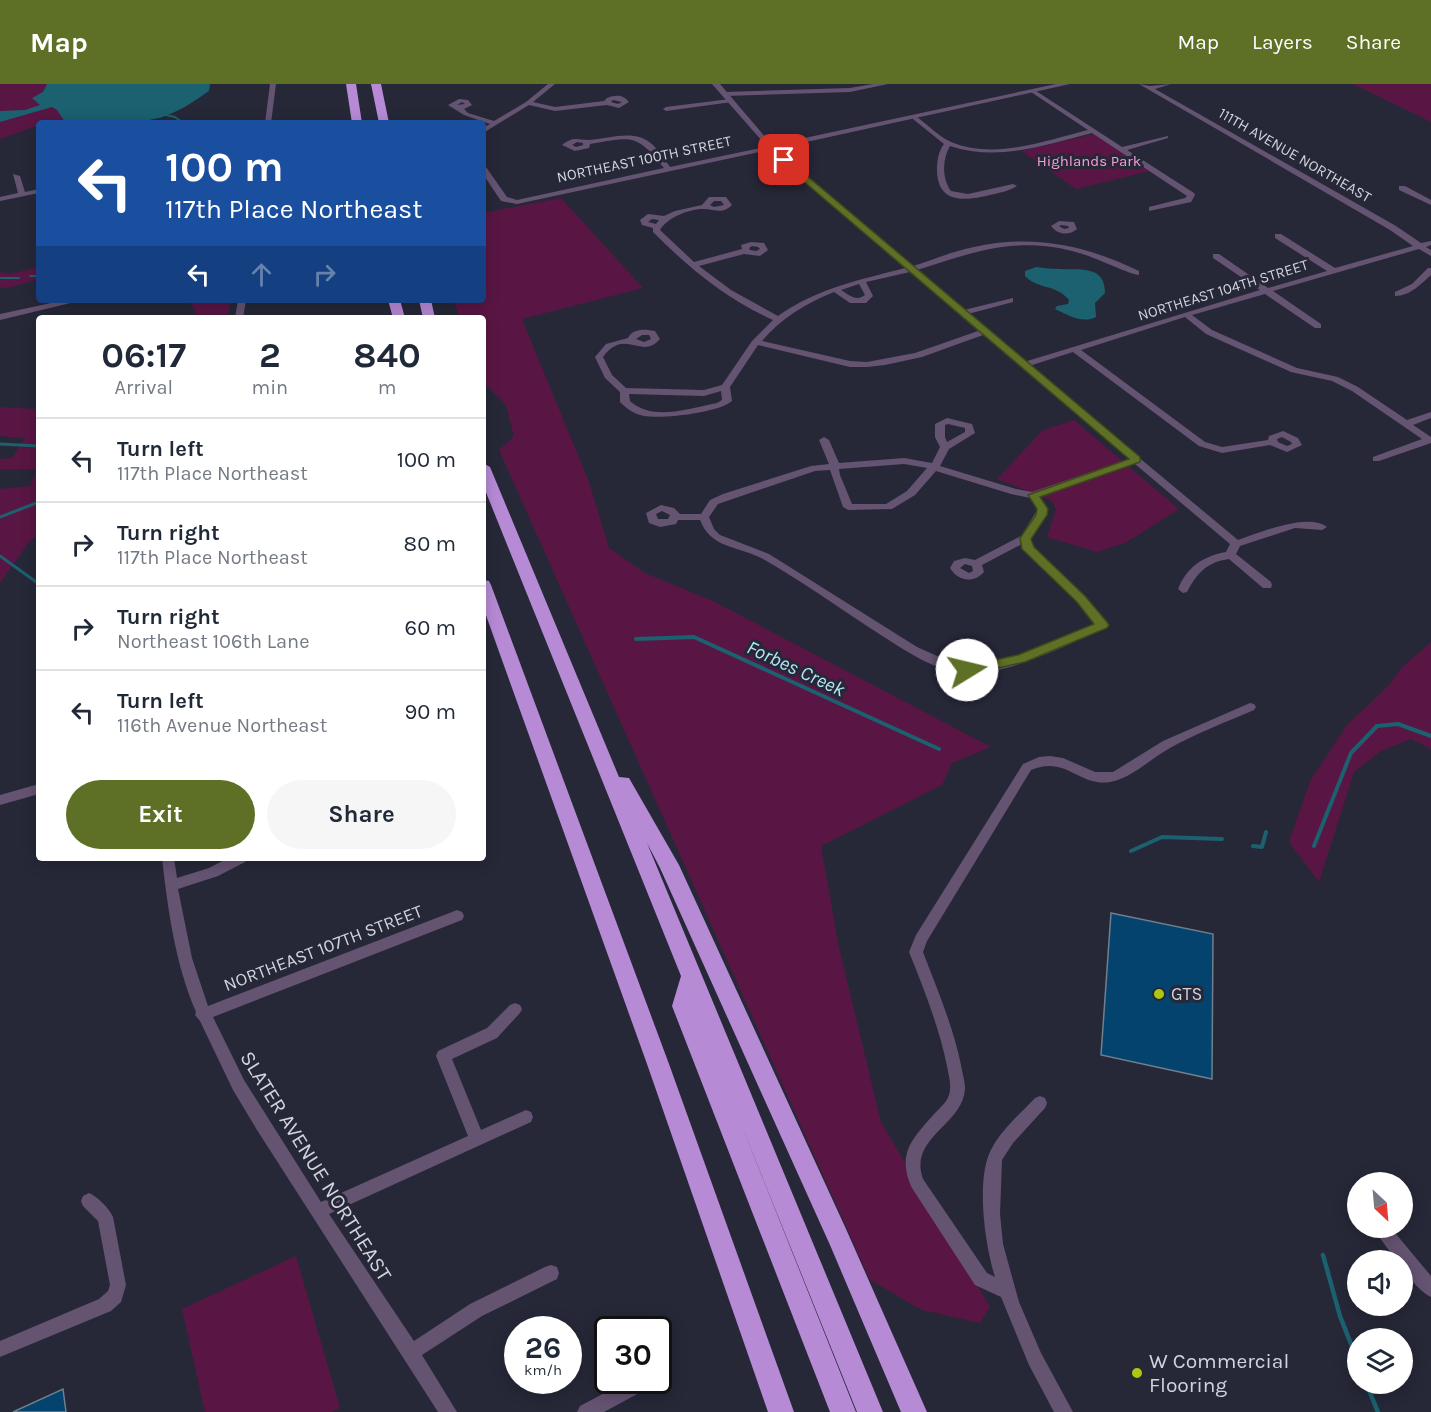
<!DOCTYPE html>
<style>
body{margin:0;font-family:Karla,sans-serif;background:#f6f6f7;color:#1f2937;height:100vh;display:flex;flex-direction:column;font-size:22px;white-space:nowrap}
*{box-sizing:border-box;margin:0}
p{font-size:20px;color:#747a83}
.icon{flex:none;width:33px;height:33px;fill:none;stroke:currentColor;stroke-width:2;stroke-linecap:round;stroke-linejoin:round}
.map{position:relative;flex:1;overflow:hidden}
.details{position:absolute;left:36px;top:231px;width:450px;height:546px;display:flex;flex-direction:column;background:#fff;border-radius:6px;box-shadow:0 3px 15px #0003}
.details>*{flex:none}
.banner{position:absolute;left:36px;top:36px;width:450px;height:183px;border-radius:6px;box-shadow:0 3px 15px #0003;background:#1a4fa0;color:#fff;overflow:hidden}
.needle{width:39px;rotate:154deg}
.buttons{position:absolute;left:1347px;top:1088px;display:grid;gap:12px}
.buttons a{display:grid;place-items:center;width:66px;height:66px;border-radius:50%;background:#fff;box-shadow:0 3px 15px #0003;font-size:30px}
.speed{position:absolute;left:504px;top:1232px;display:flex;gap:12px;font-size:30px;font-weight:700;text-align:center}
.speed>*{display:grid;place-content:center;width:78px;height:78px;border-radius:50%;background:#fff;box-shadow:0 3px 15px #0003;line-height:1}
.speed small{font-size:15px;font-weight:400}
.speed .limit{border:3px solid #111;border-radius:9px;background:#fff;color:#111}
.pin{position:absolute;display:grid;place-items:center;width:51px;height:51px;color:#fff;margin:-26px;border-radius:12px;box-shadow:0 3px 9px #0006}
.me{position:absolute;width:66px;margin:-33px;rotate:81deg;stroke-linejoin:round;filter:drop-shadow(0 0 4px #0008)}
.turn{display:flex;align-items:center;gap:21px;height:126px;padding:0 30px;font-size:27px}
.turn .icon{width:78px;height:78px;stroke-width:2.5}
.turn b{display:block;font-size:42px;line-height:51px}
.lanes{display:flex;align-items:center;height:57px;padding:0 30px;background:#0003;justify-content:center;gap:30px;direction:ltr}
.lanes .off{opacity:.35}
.eta{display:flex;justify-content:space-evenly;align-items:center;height:102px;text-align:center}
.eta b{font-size:36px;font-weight:700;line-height:42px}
.cta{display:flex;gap:12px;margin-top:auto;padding:12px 30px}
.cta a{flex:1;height:69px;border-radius:36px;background:#5e7026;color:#fff;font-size:24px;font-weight:700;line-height:69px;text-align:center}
.cta a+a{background:#f6f6f7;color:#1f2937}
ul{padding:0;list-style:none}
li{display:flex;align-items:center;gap:18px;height:84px;padding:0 30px;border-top:2px solid #e0e1e3}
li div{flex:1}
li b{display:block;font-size:22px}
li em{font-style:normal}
header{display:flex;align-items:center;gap:36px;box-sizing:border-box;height:84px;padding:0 30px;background:#5e7026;color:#fff}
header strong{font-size:28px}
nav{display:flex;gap:33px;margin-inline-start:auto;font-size:21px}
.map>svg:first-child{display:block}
</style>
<header>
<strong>Map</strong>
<nav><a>Map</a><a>Layers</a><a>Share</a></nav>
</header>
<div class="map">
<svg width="1431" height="1328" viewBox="0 0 1431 1328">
<rect width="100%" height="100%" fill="#262838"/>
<path fill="#591644" d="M0,0H47L44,6L66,39H39V41L0,55Z
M1353,0H1431V38Z
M1094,50L1150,87L1076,105L1022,67Z
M561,114L643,204L522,235L589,398L609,464L645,489L715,518L991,663L952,679L942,701L821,762L838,859L881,1038L990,1223L980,1239L922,1226L870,1196L499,366L514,352L506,321L483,298V234H460L453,216H483V129Z
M39,183V195L12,203L0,204V188L10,190Z
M190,216H231L228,231L197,233Z
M0,323L39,325V450L29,458L0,499V405L30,402L37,385H0V375L12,374L25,354L0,352Z
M1074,336L1179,425L1125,459L1097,468L1047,453L1056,425L1051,416L997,395L1043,346Z
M1431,558V665L1411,655L1381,667L1354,688L1319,798L1289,758L1310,697L1347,641L1390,600L1401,584Z
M296,1172L340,1324L332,1328H205L182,1225Z"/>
<path fill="#1b616f" d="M47,0H210L209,7C196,16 183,25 168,31C138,42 101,39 69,39L65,38L57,26L52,23L0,38V27L25,26L40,21L32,14L43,8Z
M1036,183C1044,184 1052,185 1061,185C1080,186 1105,181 1105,209L1095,219L1096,233C1082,240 1068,231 1055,225L1057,222L1068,220L1069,216C1056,200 1039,206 1025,192V187Z"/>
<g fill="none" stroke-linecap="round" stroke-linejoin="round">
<path stroke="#1b616f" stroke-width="2" d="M166,31L175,33L183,39
M30,192H39
M0,194H19"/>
<path stroke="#1b616f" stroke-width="3" d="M0,360L39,362
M0,433L39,418
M0,472L39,500"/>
<path stroke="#1b616f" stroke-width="4" d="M636,555L694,553L939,665
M1253,762L1262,763L1266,748
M1314,762L1351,669L1377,642L1398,640L1431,652
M1131,767L1162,753L1222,755"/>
<path stroke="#1b616f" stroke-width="4.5" d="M1323,1171L1340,1232L1358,1278
M1366,1299L1378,1328"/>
</g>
<path fill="#05436f" stroke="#6f7f8e" stroke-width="1.5" d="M1111,829L1213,850L1212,995L1101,971Z
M63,1305L66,1328H13Z"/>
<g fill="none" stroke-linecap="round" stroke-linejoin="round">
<path fill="#655372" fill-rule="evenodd" d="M270,0H276L271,39H265Z
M548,0H555L533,18L555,23L604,17L607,14C615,11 623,10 629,18L619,24L607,21L555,27L529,21L483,49V44L490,40L464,31L448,21L459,15L468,16L472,21L464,25L468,29L494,37L526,18ZM613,16L622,18L618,20L611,18ZM462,18L465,20L457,21Z
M873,0H888L850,8L725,12L722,10L725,8L850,4Z
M1139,0L1150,2L1171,0L1155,5L1396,142L1421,159L1431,157V161L1426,163L1431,166V172L1419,165L1273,207L1321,240V244H1315L1265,210L1192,231L1212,246L1297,284L1338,293L1358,303L1407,336L1431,328V334L1413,341L1431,353V359L1379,377H1373V373L1422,355L1352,307L1332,297L1291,288L1206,250L1185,233L1081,266L1205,358L1222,363L1268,356L1269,352L1283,347L1298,354L1302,361L1287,368L1270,361L1222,369L1199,362L1073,268L1029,282L1238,456C1259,449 1308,428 1327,443L1322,446L1295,444L1240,462L1236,470L1271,498L1272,501L1271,504H1263L1229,475C1207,478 1197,489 1187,508L1183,509L1178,505C1187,483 1203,472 1226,468L1230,460L1135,380L1039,412L1048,425L1030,454L1033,464L1085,512L1108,541L1106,544C1063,562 1016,588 968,590C939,591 895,560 870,544C835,521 800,496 763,475C739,462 711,465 700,436H678L676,440L660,443L649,439L646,429L661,421L674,424L680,430H701L710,416L723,410L811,382L829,380L819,356L824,353L829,356L839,379L904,374L932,379L940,363L935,353V340L947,334L972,340L975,349L949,365L940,382L1016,405L1032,408L1129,375L983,251L922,273L885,281L867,283H850L758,261L730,303L732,317C718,329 663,335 644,332C634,330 627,325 620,318V308L605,294L595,273L606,260L628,254C633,244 645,245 655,247L660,255C641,277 625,243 603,273L612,291L626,304L704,306L722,301L752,257L773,236C726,215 689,184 653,148V144L642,141L640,136L648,130L664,132L675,127L702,121L709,113H726L732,121C722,131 715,125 704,125C689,125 668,133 660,146L694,178L742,165L741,161L751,158L764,159L768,166L760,172L744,170L699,182L731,206L778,232C817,204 860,196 905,184L769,66L517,120L501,117L483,90V83H486L507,113L517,116L664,84C636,49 632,53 590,60L589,64L575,67L562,61C574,52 576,56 589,56C610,55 635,44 653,61C659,67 665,76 670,83L770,62L913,182C933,176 953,167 974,163C1032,150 1086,161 1139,187V191C1131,191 1092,172 1079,169C1018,151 974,168 917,186L964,226L1013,214V218L968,230L1024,278L1260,206L1213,174V170H1219L1268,204L1327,187L1275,154V150H1281L1335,184L1413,162L1390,146ZM577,58L583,59V61L576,63L572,61ZM714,117H721L724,121L714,123L710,121ZM652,135L659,136L656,140L648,138ZM752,162L758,163L760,165L756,167L750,166L749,164ZM910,188L978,247L915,269L867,278L850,277L762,257C781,234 807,219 834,208L850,219H866L873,212L866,198ZM859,200L865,211C856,218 849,211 841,206ZM642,251H649L651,255L644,258L636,255ZM721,307L722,316L717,319C690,324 653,338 630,317L629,310L704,312ZM948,340L965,344V348L947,358L945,353V341ZM1282,353L1291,358L1292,360L1287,362L1278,358L1277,355ZM904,380L927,384L907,407L886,420H852L840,391L839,385ZM830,386L843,423L848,426L892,425L915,411L936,387L1011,410L1030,414L1038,425L1021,452L975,476L965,474L954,477L950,484C958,497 973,500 984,488L982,481L1022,460L1024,467L1077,518L1095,540L1018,572L991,579L967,582L955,580L917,563L769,470L720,451L714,445L709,433L718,420L815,387ZM662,427L670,431L668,435H658L656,430ZM965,480L972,482L973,487L969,489L960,484Z
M1033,5L1122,63L1168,52V54L1127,66L1194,109L1195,111L1191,118L1149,127V123L1185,114L1187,112L1092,49C1045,61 998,78 950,62C942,75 942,95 951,107L968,110L1013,100L1017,102C1009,107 999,109 990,111C965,117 938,120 937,87C937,77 938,68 944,60L913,35V33H917C928,41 938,52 951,58C995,76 1044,57 1088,46L1031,8L1030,7Z
M730,15L732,16V18L666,27L663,25L666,23Z
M13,90L20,92L25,108L39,105V109L0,117V113L18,109Z
M1399,102H1405L1431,116V121L1399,106Z
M1059,137L1074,138L1077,145C1069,152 1058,151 1051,142ZM1061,141L1068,142L1069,144L1064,145L1059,142Z
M1428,184H1431V191C1421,200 1410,212 1395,212V208L1412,200Z
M238,216H246L243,234H235Z
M1250,619L1254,620L1256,623L1254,626C1226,638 1197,649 1170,664C1152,674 1130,695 1110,698C1079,703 1066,671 1031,686L927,857L923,868C937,905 953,942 961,981C962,988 965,997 965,1004C964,1041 908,1053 923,1095L987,1189L995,1193C985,1162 975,1093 992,1064C1002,1045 1020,1030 1035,1014L1040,1012L1045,1014L1047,1019L1045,1024L1013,1059L1002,1076L1000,1130L1003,1160L1019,1218L1041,1269L1073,1328H1054L1029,1281L1001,1213L975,1201L912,1104C896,1069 913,1054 936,1028C943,1021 950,1015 950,1005C951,998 948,989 947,982C939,943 924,905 909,868L916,851L1023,680L1039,673L1050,672L1063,674L1095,688H1113L1163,657Z
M39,700V710L0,721V711Z
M162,774H174L177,794L209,784L228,774H246L245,778L218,792L178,805L192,874L208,922L452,828L457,826L462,828L464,832L462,836L213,933L244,996L321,1118L468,1052L436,972L438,967L487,944L510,921L515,919L520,921L522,925L520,929L497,954L452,975L481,1046L526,1026L531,1028L533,1033L531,1038L329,1130L414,1257L470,1220L545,1183L551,1181L557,1183L559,1189L557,1195L482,1232L422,1271L457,1328H438L257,1046L233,1006L200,937L195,931L196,928C175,879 168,826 162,774Z
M89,1109C98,1113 109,1124 113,1133L126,1201L121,1218L111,1227L0,1273V1257L99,1215L108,1207L110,1201L98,1137L83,1122L81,1117L83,1112Z
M1383,1143L1391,1144L1431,1192V1213C1420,1208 1402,1188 1402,1176H1396L1377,1150L1379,1144Z
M661,1279L667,1282L670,1288L667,1294L658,1298L655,1296L652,1302L604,1328H577L580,1322L629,1296H658V1280Z"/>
<path fill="#655372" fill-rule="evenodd" d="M712,0H720L772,61L1056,0H1070L770,66Z
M65,216H83L0,236V230Z"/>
<path fill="#b78ad6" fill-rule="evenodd" d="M346,0H356L362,39H352Z
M371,0H381L389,39H379Z
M388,216H400L405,234H393Z
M419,216H431L435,234H423Z
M483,379L490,383L619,693L629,694L679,781L846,1145L927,1328H901L830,1161L660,784L647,759L883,1328H857L741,1040L856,1328H830L672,922L681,892L483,401Z
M483,496L489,497L491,501L669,980L794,1328H768L647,980L483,523Z"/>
</g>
<path fill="#5e7026" stroke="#3d4919" stroke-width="1.5" d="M781,75H787L1140,373V378L1040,413L1048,425L1047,431L1031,455L1034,463L1085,512L1107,538L1109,541L1107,544L1025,578L967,591L962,590L960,586L962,583L1018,571L1094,540L1077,518L1022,465L1020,454L1036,431L1037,425L1028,411L1129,375L781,78Z"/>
<g fill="#acc611" stroke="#262838" stroke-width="2">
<circle cx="1159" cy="910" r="6"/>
<circle cx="1137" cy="1289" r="6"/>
</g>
<g text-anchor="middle" stroke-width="6" stroke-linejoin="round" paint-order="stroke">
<g font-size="15" fill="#d1d3de" stroke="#262838">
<text transform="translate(1295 71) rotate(30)" y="5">111TH AVENUE NORTHEAST</text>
<text transform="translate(644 75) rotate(-12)" y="5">NORTHEAST 100TH STREET</text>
<text transform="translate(1223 206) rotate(-17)" y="5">NORTHEAST 104TH STREET</text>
</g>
<g font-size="15" fill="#f4a0d3" stroke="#262838">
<text x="1089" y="82">Highlands Park</text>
</g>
<g font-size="18" fill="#d1d3de" stroke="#262838">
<text transform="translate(323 864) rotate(-21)" y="6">NORTHEAST 107TH STREET</text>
</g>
<g font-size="18" fill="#d1d3de" stroke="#262838" text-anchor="start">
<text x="1171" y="916">GTS</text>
</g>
<g font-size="20" font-style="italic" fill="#b0e6f4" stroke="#262838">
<text transform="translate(796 584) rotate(25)" y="7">Forbes Creek</text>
</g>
<g font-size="21" fill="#d1d3de" stroke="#262838">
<text transform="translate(316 1082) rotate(58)" y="7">SLATER AVENUE NORTHEAST</text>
</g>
<g font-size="21" fill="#d1d3de" stroke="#262838" text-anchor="start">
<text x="1149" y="1284">W Commercial<tspan x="1149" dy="24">Flooring</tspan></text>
</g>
</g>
</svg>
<div class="buttons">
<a><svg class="needle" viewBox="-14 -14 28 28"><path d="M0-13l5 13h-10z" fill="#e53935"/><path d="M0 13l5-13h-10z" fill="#747a83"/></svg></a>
<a><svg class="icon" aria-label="sound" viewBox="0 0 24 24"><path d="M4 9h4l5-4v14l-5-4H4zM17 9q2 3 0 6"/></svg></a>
<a><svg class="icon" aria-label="layers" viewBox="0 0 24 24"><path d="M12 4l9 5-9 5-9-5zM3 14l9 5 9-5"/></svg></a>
</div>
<div class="speed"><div>26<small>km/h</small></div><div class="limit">30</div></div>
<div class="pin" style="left:784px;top:76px;background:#d93025"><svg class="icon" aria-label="arrive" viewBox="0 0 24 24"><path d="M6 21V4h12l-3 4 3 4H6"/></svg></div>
<svg class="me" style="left:967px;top:586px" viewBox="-20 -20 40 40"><circle r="19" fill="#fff"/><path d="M0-13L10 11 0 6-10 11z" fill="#5e7026"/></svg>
<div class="banner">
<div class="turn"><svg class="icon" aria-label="left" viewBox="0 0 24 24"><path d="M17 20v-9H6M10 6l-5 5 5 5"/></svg><div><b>100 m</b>117th Place Northeast</div></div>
<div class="lanes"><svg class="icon" aria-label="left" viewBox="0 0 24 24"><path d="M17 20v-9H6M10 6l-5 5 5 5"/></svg><svg class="icon off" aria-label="ahead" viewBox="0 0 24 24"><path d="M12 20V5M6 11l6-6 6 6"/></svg><svg class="icon off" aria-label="right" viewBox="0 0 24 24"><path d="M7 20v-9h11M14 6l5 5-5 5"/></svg></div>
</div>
<section class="details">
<div class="eta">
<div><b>06:17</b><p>Arrival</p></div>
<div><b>2</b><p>min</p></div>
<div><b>840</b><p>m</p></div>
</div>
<ul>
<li><svg class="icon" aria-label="left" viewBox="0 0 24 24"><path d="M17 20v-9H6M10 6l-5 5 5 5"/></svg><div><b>Turn left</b><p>117th Place Northeast</p></div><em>100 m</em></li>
<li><svg class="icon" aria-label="right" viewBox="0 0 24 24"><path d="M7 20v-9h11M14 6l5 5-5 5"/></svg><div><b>Turn right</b><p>117th Place Northeast</p></div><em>80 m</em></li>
<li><svg class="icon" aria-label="right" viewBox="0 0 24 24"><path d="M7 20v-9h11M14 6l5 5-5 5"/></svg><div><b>Turn right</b><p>Northeast 106th Lane</p></div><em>60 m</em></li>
<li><svg class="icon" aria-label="left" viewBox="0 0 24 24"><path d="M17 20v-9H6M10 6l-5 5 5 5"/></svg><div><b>Turn left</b><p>116th Avenue Northeast</p></div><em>90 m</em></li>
</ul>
<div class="cta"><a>Exit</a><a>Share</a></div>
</section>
</div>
